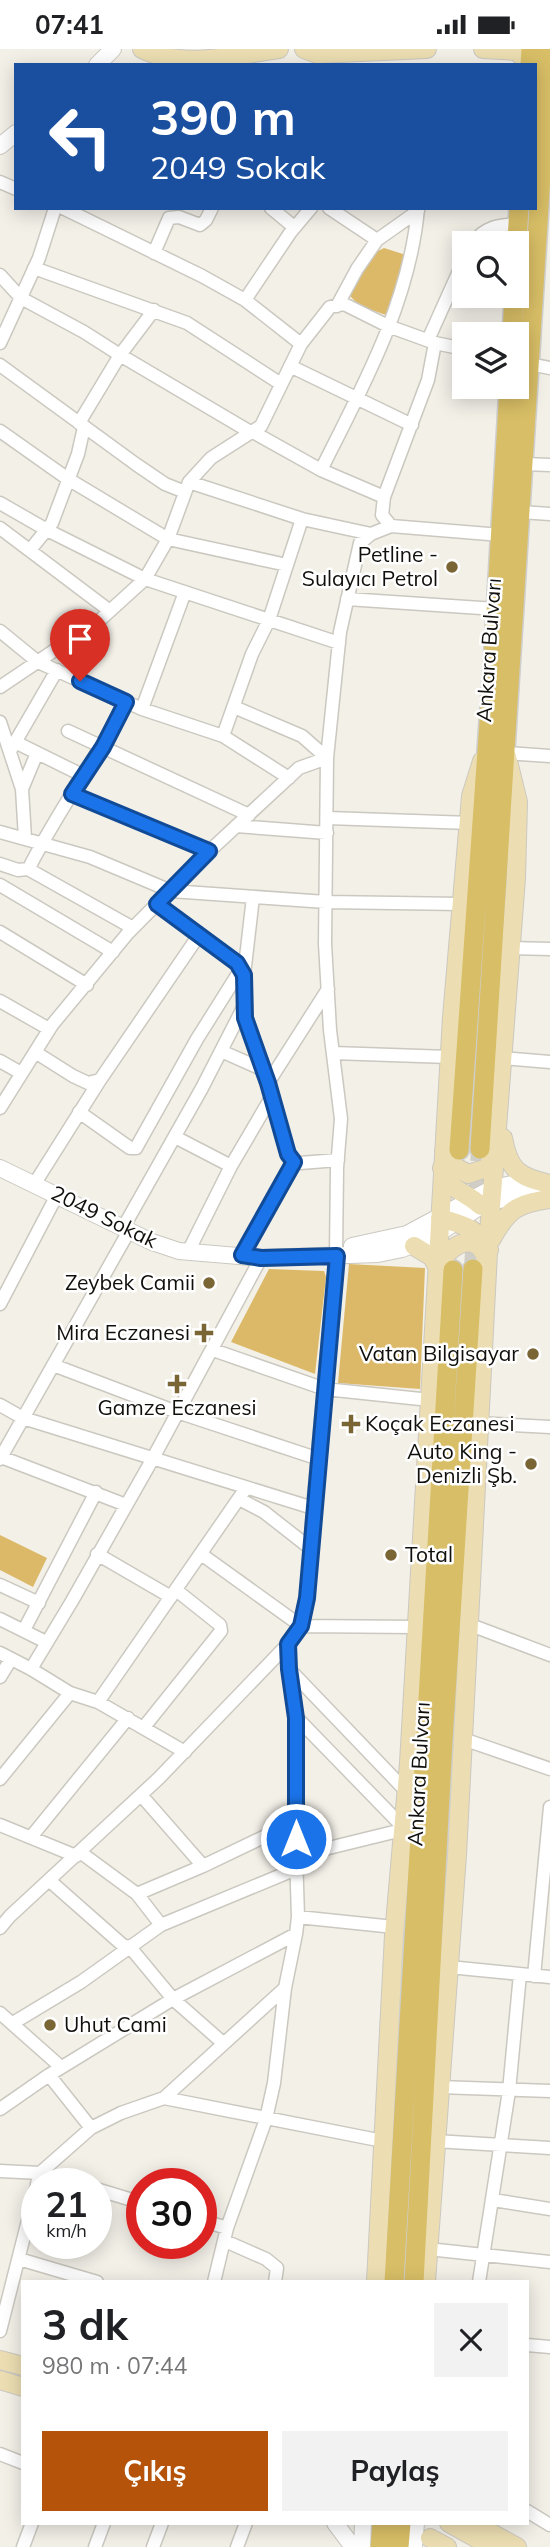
<!DOCTYPE html>
<html lang="tr">
<meta charset="utf-8">
<style>
body{margin:0;font-family:Mulish,sans-serif;background:#f2f2f2;color:#202124;height:100vh;display:flex;flex-direction:column;font-size:26px;white-space:nowrap}
*{box-sizing:border-box;margin:0}
p{font-size:23px;color:#757577}
.icon{flex:none;width:38px;height:38px;fill:none;stroke:currentColor;stroke-width:2;stroke-linecap:round;stroke-linejoin:round}
.map{position:relative;flex:1;overflow:hidden}
.details{position:absolute;left:21px;top:2231px;width:508px;height:245px;display:flex;flex-direction:column;background:#fff;border-radius:0px;box-shadow:0 4px 18px #0003}
.details>*{flex:none}
.guide{position:absolute;left:14px;top:14px;width:523px;height:147px;border-radius:0px;box-shadow:0 4px 18px #0003;background:#1a4fa0;color:#fff;overflow:hidden}
.buttons{position:absolute;left:452px;top:182px;display:grid;gap:14px}
.buttons a{display:grid;place-items:center;width:77px;height:77px;border-radius:0px;background:#fff;box-shadow:0 4px 18px #0003;font-size:35px}
.speed{position:absolute;left:21px;top:2119px;display:flex;gap:14px;font-size:35px;font-weight:700;text-align:center}
.speed>*{display:grid;place-content:center;width:91px;height:91px;border-radius:50%;background:#fff;box-shadow:0 4px 18px #0003;line-height:1}
.speed small{font-size:18px;font-weight:400}
.speed .limit{border:10px solid #d22;background:#fff;color:#111}
.pin{position:absolute;display:grid;place-items:center;width:60px;height:60px;color:#fff;margin:-72px -30px;border-radius:50% 50% 50% 0;rotate:-45deg;box-shadow:0 0 7px #0007}
.pin .icon{rotate:45deg}
.me{position:absolute;width:77px;margin:-38px;rotate:0deg;stroke-linejoin:round;filter:drop-shadow(0 0 5px #0008)}
.turn{display:flex;align-items:center;gap:24px;height:147px;padding:0 21px;font-size:32px}
.turn .icon{width:91px;height:91px;stroke-width:2.5}
.turn b{display:block;font-size:49px;line-height:60px}
.round{display:grid;place-items:center;flex:none;width:74px;height:74px;border-radius:0px;background:#f2f2f2}
.headline{display:flex;align-items:center;justify-content:space-between;height:119px;padding:0 21px}
h1{font-size:42px;font-weight:700;line-height:52px}
.cta{display:flex;gap:14px;margin-top:auto;padding:14px 21px}
.cta a{flex:1;height:80px;border-radius:0px;background:#b45309;color:#fff;font-size:28px;font-weight:700;line-height:80px;text-align:center}
.cta a+a{background:#f2f2f2;color:#202124}
.status{display:flex;justify-content:space-between;align-items:center;height:49px;padding:0 35px;background:#fff;direction:ltr}
.status svg{height:19px;fill:currentColor}
.map>svg:first-child{display:block}
</style>
<div class="status"><b>07:41</b><svg viewBox="0 0 49 12"><path d="M0 12V9h3v3zM5 12V6h3v6zM10 12V3h3v9zM15 12V0h3v12zM26 1h20v11H26zM47 4h2v5h-2z"/></svg></div>
<div class="map">
<svg width="550" height="2498" viewBox="0 0 550 2498">
<rect width="100%" height="100%" fill="#f3f0e8"/>
<path fill="#dcb968" d="M384,199L406,206L389,267L360,257L348,245L376,203Z
M349,1215L425,1219L420,1340L338,1334Z
M269,1220L324,1222L326,1228L315,1325L231,1293Z
M0,1486L47,1509L33,1538L0,1521Z"/>
<g fill="none" stroke-linecap="round" stroke-linejoin="round">
<path stroke="#d1cec7" stroke-width="18" stroke-dasharray="18 9" stroke-linecap="butt" d="M473,1220L480,1100"/>
<g stroke="#cbc8c0" stroke-width="15">
<path id="minor" d="M0,133L16,140
M63,159L202,227L245,251L301,295
M271,159L294,178
M329,159L377,191L357,220L337,257
M377,191L418,162
M473,194C485,178 498,176 518,175
M154,204L169,169L179,168L200,176L206,171L212,159
M34,219L187,274L281,335
M0,226L21,249L84,283L120,306L252,384
M245,251L290,184L311,159
M428,291L464,211
M0,294L39,209L55,159
M435,294L428,331L384,448L382,466L391,477L501,486
M529,315L550,319
M0,316L137,416L165,435L185,443
M290,317L412,376
M79,374L120,306L154,261
M0,382L68,430L168,490L287,516
M253,383L321,421L384,448
M523,415L550,416
M321,421C362,339 410,253 418,159
M189,433L302,470L371,485
M0,454L47,481L145,530L339,594
M521,463L550,465
M0,479L110,562
M30,501L52,474L78,405L84,378
M347,550L496,560
M0,582L38,613L142,660L223,687L289,729
M0,638L101,570L145,530L168,490L189,433L211,409L261,377L301,295L330,258L344,255L388,277L435,294L464,300
M234,658L302,687L327,709L325,895L330,981L341,1070L337,1119L336,1205
M142,660L185,543
M0,673L22,740L25,789
M68,682L249,766
M223,687L252,605L269,571L302,470
M15,693L84,727
M10,702L57,621
M506,704L550,707
M22,740L37,704
M72,745L209,802
M328,769L470,774
M236,777L327,784
M0,783L90,808L171,842L326,853L462,855
M0,815L18,821L28,820L30,817C59,760 97,709 126,653
M28,820L133,879
M0,836L113,903
M157,855L237,914L244,926L245,969L268,1034L287,1105L294,1113L300,1114L338,1111
M0,883L87,936
M510,899L550,900
M244,926L253,848
M0,952L49,980
M221,1002L264,1021
M35,1003L73,1027L88,1034L100,1031L199,886
M333,1004L449,1008
M503,1009L550,1013
M0,1012L21,1024
M268,1034L328,940
M0,1059L52,976L128,884L204,807L299,719L327,709L340,583L360,494L371,485L391,477
M79,1063L130,1099H136L197,990L241,920
M175,1088L231,1117
M35,1134L100,1031
M123,1179L202,1039L244,957
M188,1203L231,1117L272,1047
M242,1206L294,1113
M0,1255L57,1146
M213,1301L325,1340L430,1351
M53,1316L177,1363L319,1410
M0,1356L23,1369L313,1459
M478,1374L550,1378
M1,1408L126,1456
M0,1410L129,1182
M239,1450L264,1463L310,1499
M97,1505L171,1548
M201,1505L301,1577L417,1578
M0,1536L39,1554
M0,1570L46,1593
M468,1575L550,1606
M24,1581L96,1443
M0,1604L31,1620L70,1644L98,1653L185,1703
M31,1620L72,1552L152,1411L261,1209
M289,1620L406,1742
M0,1628L11,1610
M98,1653L246,1439
M297,1669L402,1777
M144,1678L221,1582L220,1576L176,1541
M463,1690L550,1720
M0,1730L70,1644
M141,1746L203,1817
M0,1776L76,1807
M31,1788L128,1669
M80,1803L137,1845L161,1876
M296,1807L402,1781
M50,1832L126,1899
M137,1845L203,1817L295,1773
M298,1868L394,1878
M0,1879L10,1867L159,1729L288,1595
M129,1897L173,1950L223,1994
M449,1918L550,1928
M534,1927L550,1758
M0,1964L61,2018
M13,1974L81,1933L161,1876L296,1820
M49,2026L91,2079
M439,2038L550,2042
M164,2049L383,2092
M0,2060L49,2026L173,1950L296,1885
M435,2092L550,2099
M0,2122L40,2124L78,2135
M37,2135L40,2124L91,2079L121,2064L164,2049L285,1939
M96,2140L142,2154
M493,2151L550,2160
M201,2171L227,2179
M225,2192L266,2210L277,2219L275,2233
M428,2200L550,2213
M19,2210L97,2233
M214,2233L227,2179L266,2070L274,2034L285,1939L296,1885L298,1868L295,1773L297,1669L289,1620L288,1595L301,1577L307,1549L313,1459L336,1207
M479,2233L509,2042L520,1925
M0,2282L37,2136
M527,2296L550,2298
M0,2405L23,2414
M527,2462L550,2476
M23,2498L32,2474
M95,2498L104,2474
M153,2498L162,2474
M237,2498L246,2474"/>
</g>
<g stroke="#cbc8c0" stroke-width="18">
<path id="tertiary" d="M97,16L113,0
M0,97L16,84
M0,1119L152,1193L179,1202L261,1209L378,1205L402,1200L434,1187L484,1155L507,1149L542,1147
M352,1197L407,1185L493,1139L512,1135L543,1137
M335,2474L353,2498
M362,2498L363,2474
M414,2498L416,2474"/>
</g>
<g stroke="#cbc8c0" stroke-width="20">
<path id="secondary" d="M142,0C184,21 234,6 279,0
M304,0L317,5L427,0
M483,0L517,2L529,16
M503,1089C509,1121 518,1128 550,1135
M444,1102L452,1116L468,1125L487,1119L495,1105
M442,1119C453,1146 463,1140 481,1157
M440,1169C463,1176 477,1178 489,1201
M491,1191C508,1160 516,1155 550,1150
M414,1197L432,1208L438,1219
M438,1219C448,1194 480,1179 487,1214
M376,2233L394,1886L409,1714L452,968L471,747L482,712
M426,2233L457,1806L489,1184L516,829L518,753L507,708
M0,2311L23,2317
M0,2331L23,2338
M449,2474L492,2498
M477,2476L517,2498
M430,2489L447,2498"/>
</g>
<g stroke="#cfcfce" stroke-width="22">
<path id="primary" d="M530,16L531,0
M543,82L548,0
M516,206L519,159
M512,285L514,247
M480,1100L541,126L550,67
M459,1101L493,616L509,338
M394,2233L453,1221
M414,2233L443,1692L473,1220
M380,2498L382,2474
M399,2498L401,2474"/>
</g>
<use href="#minor" stroke="#fff" stroke-width="12"/>
<use href="#tertiary" stroke="#fff" stroke-width="16"/>
<use href="#secondary" stroke="#ecdeb2" stroke-width="18"/>
<use href="#primary" stroke="#d8be66" stroke-width="19"/>
</g>
<g fill="none" stroke-linecap="round" stroke-linejoin="round">
<g stroke="#114b97" stroke-width="18">
<path id="route" d="M80,632L126,653L103,698L72,745L209,802L157,855L237,914L244,926L245,969L268,1034L288,1105L294,1113L242,1206L261,1209L337,1207L307,1549L301,1577L288,1595L289,1620L296,1669V1790"/>
</g>
<use href="#route" stroke="#1a73e8" stroke-width="12"/>
</g>
<g fill="#7a6534" stroke="#fff" stroke-width="2.5">
<circle cx="452" cy="518" r="7"/>
<circle cx="209" cy="1234" r="7"/>
<path d="M200.5 1273.5h7v7h7v7h-7v7h-7v-7h-7v-7h7z"/>
<circle cx="533" cy="1305" r="7"/>
<path d="M173.5 1324.5h7v7h7v7h-7v7h-7v-7h-7v-7h7z"/>
<path d="M347.5 1364.5h7v7h7v7h-7v7h-7v-7h-7v-7h7z"/>
<circle cx="531" cy="1415" r="7"/>
<circle cx="391" cy="1506" r="7"/>
<circle cx="50" cy="1976" r="7"/>
</g>
<g text-anchor="middle" stroke-width="5" stroke-linejoin="round" paint-order="stroke">
<g font-size="21" fill="#100f0c" stroke="#fff" text-anchor="end">
<text x="438" y="513">Petline -<tspan x="438" dy="24">Sulayıcı Petrol</tspan></text>
<text x="195" y="1241">Zeybek Camii</text>
<text x="190" y="1291">Mira Eczanesi</text>
<text x="519" y="1312">Vatan Bilgisayar</text>
<text x="177" y="1366" text-anchor="middle">Gamze Eczanesi</text>
<text x="365" y="1382" text-anchor="start">Koçak Eczanesi</text>
<text x="517" y="1410">Auto King -<tspan x="517" dy="24">Denizli Şb.</tspan></text>
<text x="405" y="1513" text-anchor="start">Total</text>
<text x="64" y="1983" text-anchor="start">Uhut Cami</text>
</g>
<g font-size="21" fill="#100f0c" stroke="#fff">
<text transform="translate(489 601) rotate(-86)" y="7">Ankara Bulvarı</text>
<text transform="translate(104 1168) rotate(26)" y="7">2049 Sokak</text>
<text transform="translate(419 1725) rotate(-87)" y="7">Ankara Bulvarı</text>
</g>
</g>
</svg>
<div class="buttons">
<a><svg class="icon" aria-label="search" viewBox="0 0 24 24"><circle cx="10" cy="10" r="6"/><path d="M15 15l6 6"/></svg></a>
<a><svg class="icon" aria-label="layers" viewBox="0 0 24 24"><path d="M12 4l9 5-9 5-9-5zM3 14l9 5 9-5"/></svg></a>
</div>
<div class="speed"><div>21<small>km/h</small></div><div class="limit">30</div></div>
<div class="pin" style="left:80px;top:632px;background:#d93025"><svg class="icon" aria-label="arrive" viewBox="0 0 24 24"><path d="M6 21V4h12l-3 4 3 4H6"/></svg></div>
<svg class="me" style="left:296px;top:1790px" viewBox="-20 -20 40 40"><circle r="17" fill="#1a73e8" stroke="#fff" stroke-width="3"/><path d="M0-11L8 9 0 5-8 9z" fill="#fff"/></svg>
<div class="guide">
<div class="turn"><svg class="icon" aria-label="left" viewBox="0 0 24 24"><path d="M17 20v-9H6M10 6l-5 5 5 5"/></svg><div><b>390 m</b>2049 Sokak</div></div>
</div>
<section class="details">
<div class="headline"><div><h1>3 dk</h1><p>980 m · 07:44</p></div><a class="round"><svg class="icon" aria-label="close" viewBox="0 0 24 24"><path d="M6 6l12 12M18 6L6 18"/></svg></a></div>
<div class="cta"><a>Çıkış</a><a>Paylaş</a></div>
</section>
</div>
